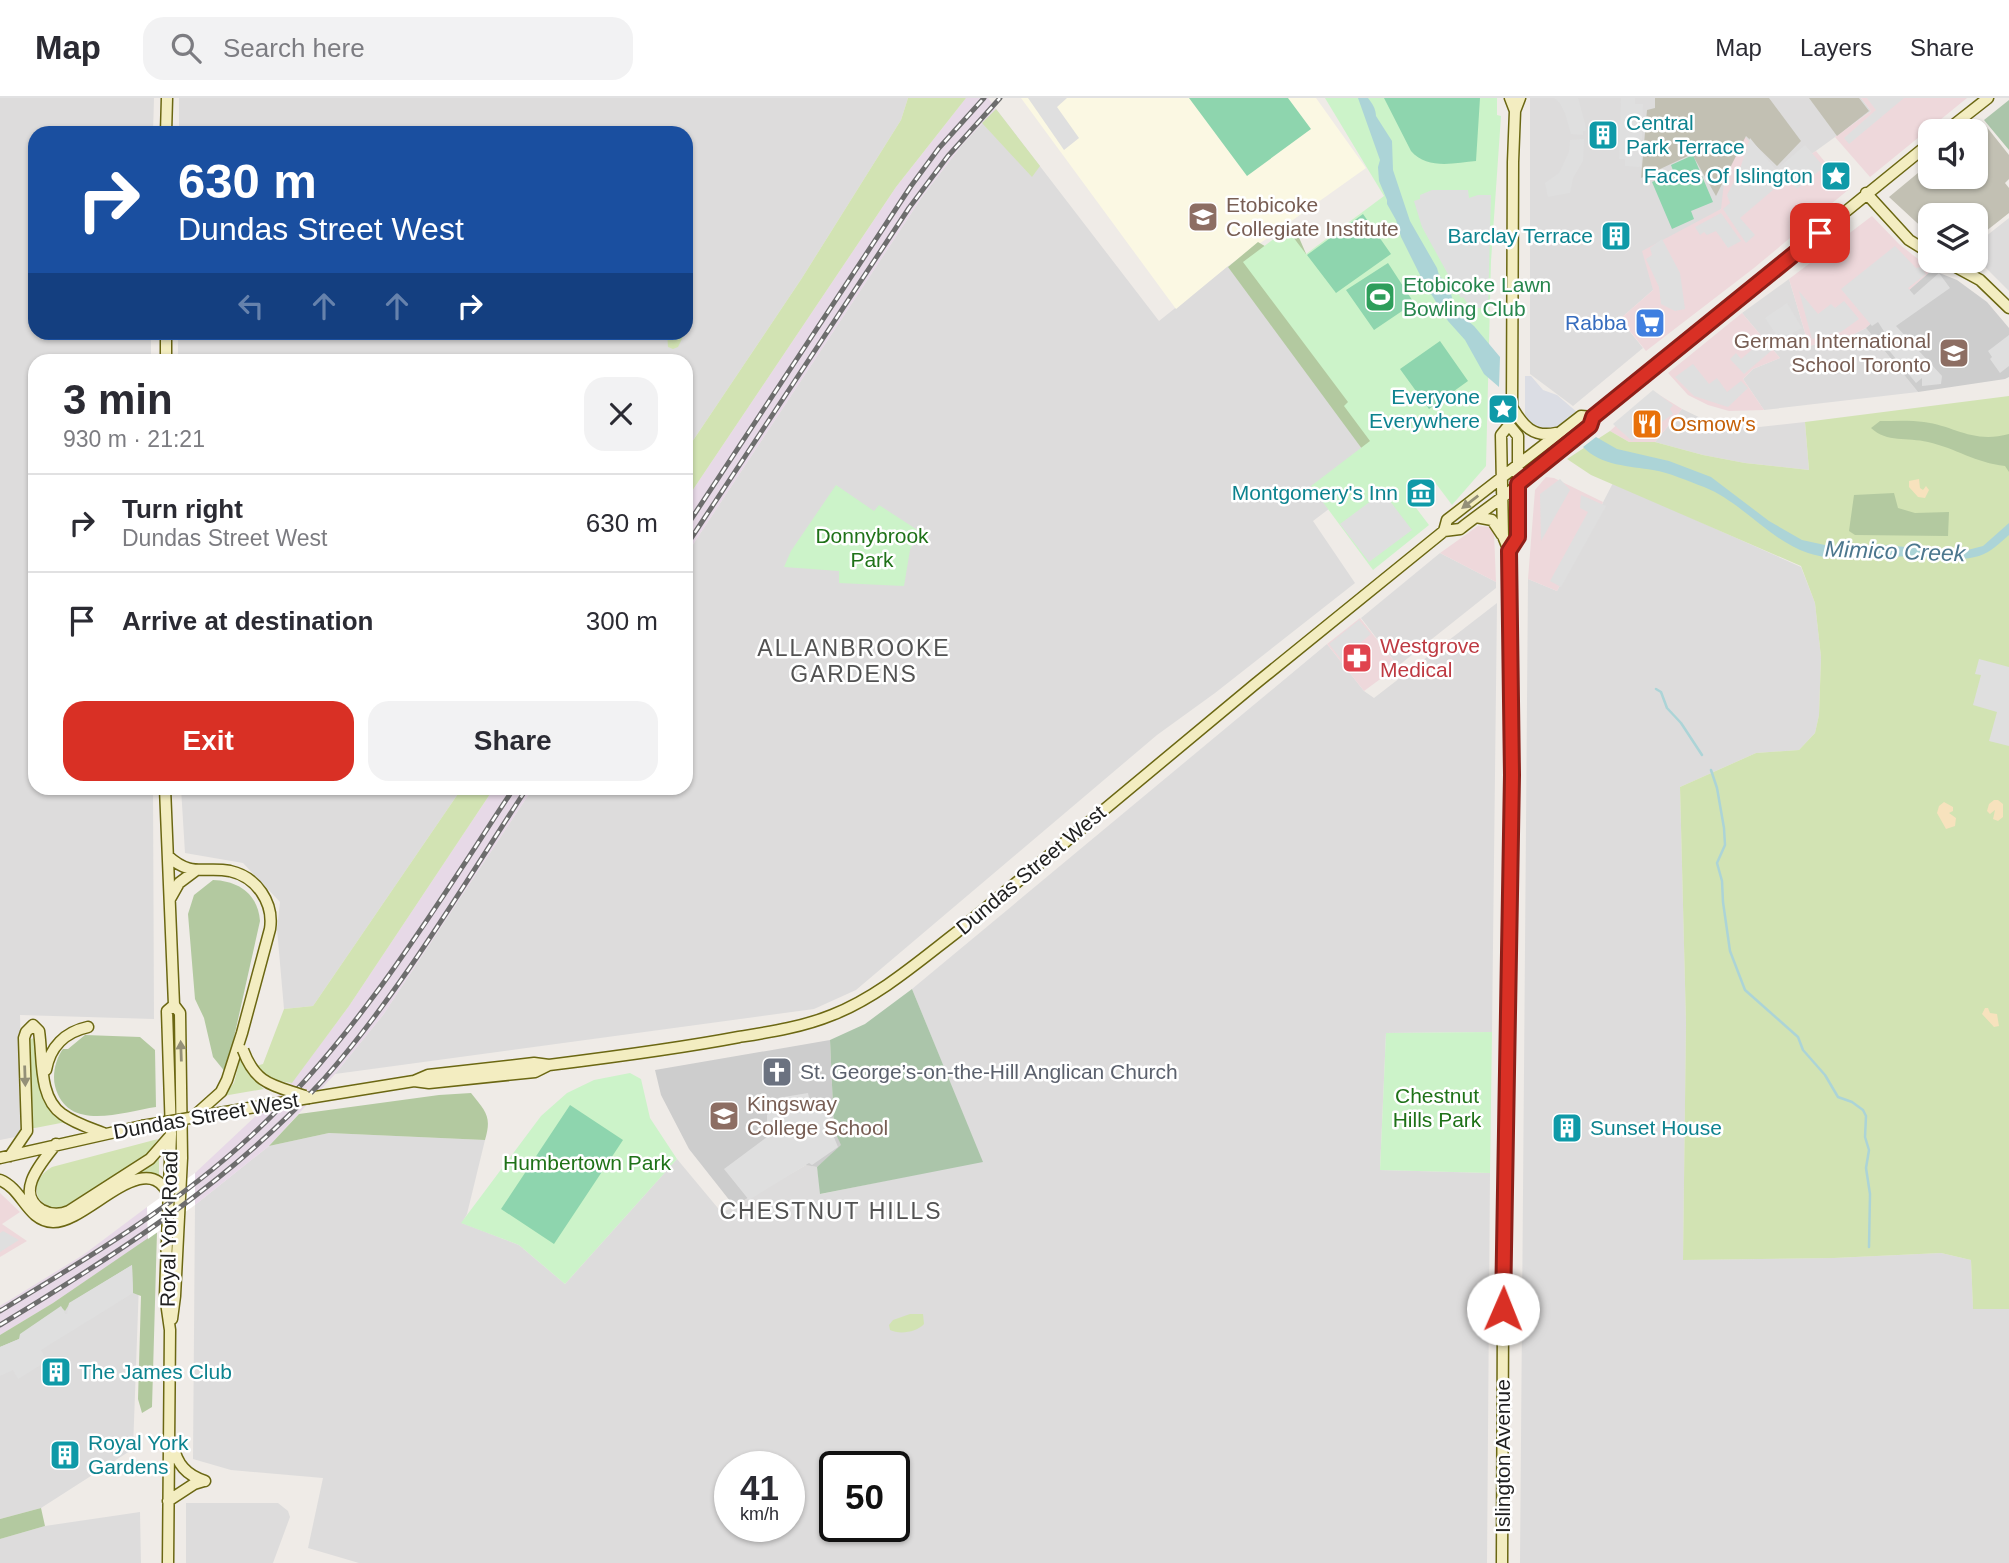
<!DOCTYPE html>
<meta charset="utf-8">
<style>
body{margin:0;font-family:Helvetica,sans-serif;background:#f2f2f3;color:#2b2b33;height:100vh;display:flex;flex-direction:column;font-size:26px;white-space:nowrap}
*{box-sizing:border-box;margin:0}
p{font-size:23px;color:#7c7c81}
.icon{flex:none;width:38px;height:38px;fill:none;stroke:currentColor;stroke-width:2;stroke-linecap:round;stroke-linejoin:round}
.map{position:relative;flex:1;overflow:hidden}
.drawer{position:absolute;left:28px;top:256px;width:665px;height:441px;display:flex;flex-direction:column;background:#fff;border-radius:21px;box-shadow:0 2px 5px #0004}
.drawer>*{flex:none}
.banner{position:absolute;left:28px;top:28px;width:665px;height:214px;border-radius:21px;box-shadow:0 2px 5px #0004;background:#1a4fa0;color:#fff;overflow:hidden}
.controls{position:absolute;left:1918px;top:21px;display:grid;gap:14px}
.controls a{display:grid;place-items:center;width:70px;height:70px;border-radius:14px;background:#fff;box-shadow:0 2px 5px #0004;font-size:35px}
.speed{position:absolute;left:714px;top:1353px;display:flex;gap:14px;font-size:35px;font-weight:700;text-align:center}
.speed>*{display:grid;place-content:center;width:91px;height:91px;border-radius:50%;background:#fff;box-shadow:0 2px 5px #0004;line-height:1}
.speed small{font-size:18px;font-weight:400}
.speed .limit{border:4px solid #111;border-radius:10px;background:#fff;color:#111}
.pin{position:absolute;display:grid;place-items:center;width:60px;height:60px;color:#fff;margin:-30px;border-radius:14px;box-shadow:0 4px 10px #0006}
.me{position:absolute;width:77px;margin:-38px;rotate:1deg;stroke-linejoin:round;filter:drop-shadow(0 0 5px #0008)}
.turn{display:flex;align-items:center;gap:24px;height:147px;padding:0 35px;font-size:32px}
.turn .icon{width:91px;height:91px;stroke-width:2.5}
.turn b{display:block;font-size:49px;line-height:60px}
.lanes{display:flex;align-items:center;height:66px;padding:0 35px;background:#0003;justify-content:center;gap:35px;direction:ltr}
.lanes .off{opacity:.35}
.round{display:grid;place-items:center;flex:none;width:74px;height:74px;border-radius:21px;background:#f2f2f3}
.headline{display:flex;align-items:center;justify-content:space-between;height:119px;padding:0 35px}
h1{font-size:42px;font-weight:700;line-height:52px}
.cta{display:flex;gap:14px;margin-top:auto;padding:14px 35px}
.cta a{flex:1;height:80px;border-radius:21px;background:#d93025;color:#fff;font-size:28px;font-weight:700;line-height:80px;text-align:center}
.cta a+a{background:#f2f2f3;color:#2b2b33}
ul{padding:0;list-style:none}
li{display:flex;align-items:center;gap:21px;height:98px;padding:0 35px;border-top:2px solid #e1e1e2}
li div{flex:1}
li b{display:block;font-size:26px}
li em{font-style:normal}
header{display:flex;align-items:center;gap:42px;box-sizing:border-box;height:98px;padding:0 35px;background:#fff;border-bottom:2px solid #e1e1e2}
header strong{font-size:33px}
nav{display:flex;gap:38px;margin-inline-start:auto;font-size:24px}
.search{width:490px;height:63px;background:#f2f2f3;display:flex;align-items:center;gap:18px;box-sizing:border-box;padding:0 24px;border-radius:21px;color:#7c7c81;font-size:26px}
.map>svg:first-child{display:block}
</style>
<header>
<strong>Map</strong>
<div class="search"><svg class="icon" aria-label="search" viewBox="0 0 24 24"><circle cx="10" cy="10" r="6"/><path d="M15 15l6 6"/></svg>Search here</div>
<nav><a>Map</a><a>Layers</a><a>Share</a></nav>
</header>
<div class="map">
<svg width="2009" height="1465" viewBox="0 0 2009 1465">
<rect width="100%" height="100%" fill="#efebe7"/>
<path fill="#dddcdc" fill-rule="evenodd" d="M0,0H154L153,35H35V234L151,235V262H35V690H153L154,921L20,917L23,1030L15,1039L0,1042Z
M179,0H908L901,22L802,180L686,353V262H178V235L686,234V35H179Z
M1530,0H1861L1871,13L1813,55L1721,111L1653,192L1620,221L1643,250L1573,308L1530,276Z
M996,11L1159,223L1228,168L1379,373L1313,423L1355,485L1215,595L1157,637L856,892L814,911L335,976L383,917L533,690H686V457L922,99L962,47Z
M2009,120V193L1976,160V146Z
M1789,181L1809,248L1852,237L1866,230L1918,294L1764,312L1743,281L1753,271L1780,260L1742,215Z
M1682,311L1707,323L1750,330L1805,324L1809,372L1745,365L1703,357L1655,344Z
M1613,385L1801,469L1815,505L1821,559L1819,617L1815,635L1799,652L1756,655L1680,689L1686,925L1683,1162L1834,1160L1941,1155L1971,1162L1973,1210L2009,1211V1465H1520L1528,481L1557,493Z
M1440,455L1496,484V490L1398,568L1361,520Z
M1497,505L1492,934L1386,935L1380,1072L1490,1075L1487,1465H359L308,1450L323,1380L231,1372L193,1361L195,1107L269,1048L329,1035L485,1042L467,1116L462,1125L519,1147L565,1186L677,1061L722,1115L806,1067L817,1069L821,1096L982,1063L912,891L1327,546L1364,593L1374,600ZM730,1368H789V1428H730ZM835,1368H894V1428H835Z
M181,690H462L313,908L284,911L277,831L280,804L243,765L185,755Z
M140,1158L133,1351L41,1410L0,1421V1246Z
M186,1405H278L288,1413L290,1419L273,1465H186Z
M140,1414L141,1465H0V1441L45,1428Z"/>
<path fill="#eed8db" d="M1861,0H1967L1870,79L1835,39L1871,13Z
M1745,39L1780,76L1816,53L1848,92L1754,170L1646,253L1620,221L1653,192L1642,153L1721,111L1727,57Z
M1872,118L1899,146L1932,172L1866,230L1852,237L1809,248L1789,181Z
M1742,215L1780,260L1753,271L1743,281L1764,312L1729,313L1708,307L1688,297L1668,275Z
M1653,293L1682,311L1655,344H1629L1610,333Z
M1546,379L1554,380L1603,404L1557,493L1528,481L1535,392Z
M1478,428L1489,429L1494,435L1496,484L1440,455Z
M1360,520L1398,568L1364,593L1327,546Z
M0,1095L20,1114L2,1126L27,1143L0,1159Z"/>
<path fill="#e7d9e7" d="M966,0H988L996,11L962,47L922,99L686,457V402L896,89Z
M494,690H533L383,917L335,976L269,1048L195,1107V1075L292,984L349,908Z
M147,1109L148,1141L53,1205L0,1237V1208L83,1157Z"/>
<path fill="#fbf8e3" d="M1021,0H1316L1366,70L1228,168L1176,211Z"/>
<path fill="#cdcdcd" d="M1932,172L1957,182L1987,204L2009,230V279L2005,281L1918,294L1866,230Z
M830,942L834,1032L842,1048L817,1069L805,1067L734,1108L689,1051L661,997L655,972Z"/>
<path fill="#c2c0b3" d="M1655,0H1769L1801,43L1777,68L1746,38L1716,98L1692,56L1641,80L1647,12L1655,10Z
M1809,0H1859L1869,13L1837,38Z
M1982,23L2009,57V81L2005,85L2009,90V115L1976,141V117H1930V136L1928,135L1889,99L1930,65V79H1976V33H1969Z"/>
<path fill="#d2e3b3" d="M908,0H966L896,89L686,402V353L802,180L901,22Z
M996,11L1040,68L1032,79L982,25Z
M667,235V234L685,235L678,249L673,251L668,249Z
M2009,298V1211H1973L1971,1162L1941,1155L1834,1160L1683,1162L1686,925L1680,689L1756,655L1799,652L1815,635L1819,617L1821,559L1815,505L1801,468L1591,377L1567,361L1610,333L1629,344H1655L1703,357L1745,365L1809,372L1805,324Z
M462,690H494L349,908L292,985C276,983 265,981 256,968L263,966L284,911L313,908Z
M37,939C38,972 34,1006 66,1024L35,1030H32L28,942Z
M241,957L252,980L264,991L223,998L234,985Z
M158,1041L146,1058L65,1108C54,1112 45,1109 38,1099C34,1086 40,1076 52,1069Z
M159,1058V1080L141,1076L129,1079Z
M910,1216H923L924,1226C917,1234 900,1237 890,1232L889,1227L893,1222Z"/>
<path fill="#b3c9a0" d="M1294,128L1307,158L1395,266L1368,359L1228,169L1258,144L1268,150L1279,144Z
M1880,323C1894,323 1910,322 1924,324C1955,328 1973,346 2009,336V374L2005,368C1976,365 1955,350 1928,344C1907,339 1887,345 1871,330Z
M1894,395L1898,410L1915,415L1949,414L1948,438L1855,437L1849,433L1854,397Z
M213,782C239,783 258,796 260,823L226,975L213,959L204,920L195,901L188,816L194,797Z
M85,937L140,939L155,952L156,1009C122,1014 67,1035 55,988C52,976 56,960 63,951H68Z
M471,995C486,1014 492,1018 485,1042L329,1035L269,1048L299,1016L439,997Z
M157,1134L152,1309L142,1315L138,1301L141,1198L133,1195L132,1167L70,1205L65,1213L61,1209L19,1241L0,1249V1237L53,1205Z
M41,1410L45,1428L0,1441V1421Z"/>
<path fill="#f7e2bd" d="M1919,381L1920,390L1923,392L1926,388L1929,392L1925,400L1918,399L1909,389V383Z
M1994,702H1998L2003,706V719L1998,723L1993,721L1995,712L1990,716L1987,713L1989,706Z
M1944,704L1953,709V713L1949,715L1956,720L1955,728L1946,731L1937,715L1939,708Z
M1985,910H1988L1990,915L1997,916L1999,928L1994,929L1982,916Z"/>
<path fill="#abc5aa" d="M2009,2V52L1984,22Z
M912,891L983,1064L820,1096L817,1069L841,1047L834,1032L830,942L865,926Z"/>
<path fill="#ccf3c9" d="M1325,0H1497V17L1501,18L1491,163L1486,368L1452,407L1431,379L1407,398L1429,427L1373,472L1311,388L1370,343L1344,308L1348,304L1243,164L1287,131L1306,156L1384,98Z
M836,387L874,413L879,407L919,433L910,452L904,488L839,485V473L784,469L791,453Z
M1492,934L1490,1075L1380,1072L1386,935Z
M630,975L641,981L650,1020L677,1061L565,1186L519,1147L461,1125L541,1018L567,995L594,982Z"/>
<path fill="#8ed5ae" d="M1189,0H1288L1311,31L1247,78Z
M1384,0H1480L1476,63C1455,65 1427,72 1411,53Z
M1693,57L1713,104L1691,113L1694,121L1672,131L1652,84L1674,75L1671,67Z
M1363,116L1391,156L1336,195L1307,157Z
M1388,165L1414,205L1374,232L1346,192Z
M1440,243L1468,283L1429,311L1400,271Z
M570,1007L623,1042L554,1146L501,1111Z"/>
<path fill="#dfdfdf" d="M1028,0H1067L1057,9L1079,40L1064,52Z
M1554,0H1578L1585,25L1586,33H1583V37L1571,36L1565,15L1560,5Z
M1621,0H1635V6H1643L1641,69L1625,68V61H1619Z
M1867,0H1904L1849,46L1844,40L1876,12Z
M1750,40L1776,72L1805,47L1824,69L1797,91L1787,80L1740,120L1755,137L1746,145L1723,111L1730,105L1727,97L1739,74Z
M1584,41L1583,63L1573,80L1570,95L1548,99L1545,85L1559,75L1569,54L1570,42Z
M1432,92H1468L1469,100L1478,97H1491L1488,210H1471L1463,199L1461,200L1422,129L1414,103L1420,101V97Z
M1721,115L1741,143L1728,150L1716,133L1707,137L1704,134L1700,137L1695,129Z
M1662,141L1680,175L1685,211L1675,213L1661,206L1659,189L1646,161L1652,157L1650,150Z
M1895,148L1916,170L1921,169L1926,176L1908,190L1914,197L1939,175L1950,190L1896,228L1942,278L1941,286L1922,288V280L1916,285L1882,244L1887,238L1878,224L1872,228L1841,191Z
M1799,193L1818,216L1831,206L1835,210L1844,203L1859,221L1841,234L1812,241Z
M1787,205L1802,230L1780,242L1765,220Z
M1769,237L1778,247L1744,276L1730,261L1736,255L1741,261Z
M2009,237V268L2000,275L1990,261L1992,259L1988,253Z
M1693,266L1709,286L1717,280L1727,294L1741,283L1748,290L1728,309L1694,298L1675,279Z
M1653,292L1673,307L1670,311L1673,316L1660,325L1651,311L1635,324L1637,327L1634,330L1639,335L1632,343L1613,326Z
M1560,381L1570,392L1541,443L1540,396Z
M1383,394L1412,432L1369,464L1340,426Z
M1581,397L1606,408L1561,489L1550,483L1588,414L1580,410Z
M1359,522L1371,536L1341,561L1329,546Z
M1979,561L2009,569V648L1989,643L1997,614L1973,607L1981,577L1975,576Z
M808,995L810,1004L827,1003L833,1037L838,1049L812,1067L809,1065L749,1102L724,1071L767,1039V1017L774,1008L772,1001Z
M3,1133L19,1142L0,1154V1135Z
M132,1167L133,1195L41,1252L47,1263L18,1281L13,1272L0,1278V1249L19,1241L20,1236L61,1208L65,1216H67L69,1205Z"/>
<path fill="#dbdde4" d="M1525,278H1531L1543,292L1557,297L1578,315L1554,332L1535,330L1525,319Z"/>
<path fill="#acd4d7" d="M1358,0H1368C1372,5 1376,11 1376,18L1392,43L1393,72L1410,123L1437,170L1439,177L1449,189L1453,203L1461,217L1474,228L1500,259L1499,289L1484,276L1465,242L1448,223L1423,183L1401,139L1396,122L1387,106V102L1379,83L1378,69L1380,62Z
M1596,339L1617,351L1669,363L1711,379L1769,423L1802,442L1834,449L1884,447L1960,454L1983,448L2009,425V437C2000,445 1991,454 1979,458C1960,464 1940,459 1920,458C1883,457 1844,467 1808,455C1769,442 1742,404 1704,389C1688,383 1670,375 1653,372C1630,368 1601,368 1583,349Z"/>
<path fill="#fff" d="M195,1075V1107L148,1141L147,1109Z"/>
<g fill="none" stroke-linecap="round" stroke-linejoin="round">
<path stroke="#acd4d7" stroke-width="2.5" d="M1656,591L1661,594L1667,610L1681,625L1702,657
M1711,672L1717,690L1724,730L1725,747L1717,765L1722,783L1723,804L1730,853L1745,892L1798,939L1803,952L1825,977L1838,999L1852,1004L1863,1012L1866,1018L1865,1039L1869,1052L1866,1070L1870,1096L1869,1149"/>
<g stroke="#6b6712" stroke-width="13">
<path id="secondary" d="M1510,0L1515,13
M1946,33L1988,0
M166,35L167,0
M1866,95L1909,142L1930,155
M1945,163L1980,182L2009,210
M166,262V234
M1512,309C1523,328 1533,340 1556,335
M1476,419L1492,422L1502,437
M1444,433L1447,422L1581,318L1593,319
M1509,453L1518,439V338L1509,327
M165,690L174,907L180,915L182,1060L175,1198L172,1221
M168,758C192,780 204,768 230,773C257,779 274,805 270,831L242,935L227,982L221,994L193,1019
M170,801L179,785L195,773
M46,972C50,949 65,934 88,929
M414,983L429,985L535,974L549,967C613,959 676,951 739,939C770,934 803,929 832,917C878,899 918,864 957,834L1254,587L1444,433L1460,431C1486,410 1584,343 1593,319L1930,45
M309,1000L414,983L428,977L534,965L549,967
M56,1046C43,1063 13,1095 42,1112C51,1117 60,1117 69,1113L150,1061L171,1037
M10,1058L27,1033L24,940L26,934L33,927L39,933C43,959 38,999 62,1016C74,1025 90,1030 103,1035
M0,1060L142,1028
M0,1082C23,1091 27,1123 53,1124C87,1125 146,1046 169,1098
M173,1347C177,1366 186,1377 205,1383
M168,1403L194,1386L204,1383
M168,1465L170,1232L165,1197L171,1036L167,913L174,907
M1502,1465L1503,1218L1512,677L1509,453L1503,438L1501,337L1509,327L1512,309L1513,64L1515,13L1520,0"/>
</g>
<use href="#secondary" stroke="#f3edc1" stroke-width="10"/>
<g stroke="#6d6d6d" stroke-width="5">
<path id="rail" d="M686,429L911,88L939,50L984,0
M686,448L909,110L948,58L1000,0
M0,1213C88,1160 177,1107 252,1037C359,937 434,811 514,690
M0,1227C119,1155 230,1084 324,981C400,895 464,786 527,690"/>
</g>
<use href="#rail" stroke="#fff" stroke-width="2.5" stroke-dasharray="8" stroke-linecap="butt"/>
<g stroke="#6b6712" stroke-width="13" stroke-linecap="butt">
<path id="secondary-bridge" d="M243,952C256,987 273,987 305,998
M142,1028L309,1000"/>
</g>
<use href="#secondary-bridge" stroke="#f3edc1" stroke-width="10"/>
</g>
<defs><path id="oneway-solid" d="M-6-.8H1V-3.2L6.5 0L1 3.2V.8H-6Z" transform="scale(1.75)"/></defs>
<g fill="#949078">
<use href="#oneway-solid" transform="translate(1470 404) rotate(142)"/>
<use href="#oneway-solid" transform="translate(181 953) rotate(-92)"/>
<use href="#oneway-solid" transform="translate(25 978) rotate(88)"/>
</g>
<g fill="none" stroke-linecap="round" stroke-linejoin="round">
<g stroke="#8d1f18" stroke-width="18">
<path id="route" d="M1503,1211L1512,677L1509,453L1518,439V386L1590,328L1593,319L1820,135"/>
</g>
<use href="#route" stroke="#d93025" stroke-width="12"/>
</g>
<defs>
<g id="building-square" transform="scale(1.575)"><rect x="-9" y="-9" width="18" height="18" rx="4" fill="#0f9aa8" stroke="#fff"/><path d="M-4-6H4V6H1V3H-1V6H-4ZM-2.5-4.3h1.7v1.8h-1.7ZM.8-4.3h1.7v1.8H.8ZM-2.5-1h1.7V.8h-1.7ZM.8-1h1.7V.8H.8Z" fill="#fff"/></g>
<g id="sight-square" transform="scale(1.575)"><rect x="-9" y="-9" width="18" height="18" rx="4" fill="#0f9aa8" stroke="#fff"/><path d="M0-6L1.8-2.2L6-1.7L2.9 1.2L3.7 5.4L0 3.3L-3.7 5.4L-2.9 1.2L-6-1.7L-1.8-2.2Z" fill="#fff"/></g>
<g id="school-square" transform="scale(1.575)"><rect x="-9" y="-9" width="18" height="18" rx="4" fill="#8d6e63" stroke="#fff"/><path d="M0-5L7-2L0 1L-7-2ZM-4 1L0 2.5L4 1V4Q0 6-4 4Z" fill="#fff"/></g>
<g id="stadium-square" transform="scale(1.575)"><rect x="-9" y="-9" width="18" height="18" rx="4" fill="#2e9e5b" stroke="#fff"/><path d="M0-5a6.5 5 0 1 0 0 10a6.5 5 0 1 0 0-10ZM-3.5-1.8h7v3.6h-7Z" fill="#fff"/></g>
<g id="supermarket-square" transform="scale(1.575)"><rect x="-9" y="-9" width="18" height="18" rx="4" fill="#3f7fe0" stroke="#fff"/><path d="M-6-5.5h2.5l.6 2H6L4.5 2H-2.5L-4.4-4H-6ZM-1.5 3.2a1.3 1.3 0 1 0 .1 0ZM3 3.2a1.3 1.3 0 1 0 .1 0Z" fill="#fff"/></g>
<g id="restaurant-square" transform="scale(1.575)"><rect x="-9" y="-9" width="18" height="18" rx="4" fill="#e8710a" stroke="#fff"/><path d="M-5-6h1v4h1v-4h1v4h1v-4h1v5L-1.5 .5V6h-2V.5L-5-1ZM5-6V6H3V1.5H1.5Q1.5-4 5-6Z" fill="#fff"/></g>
<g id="museum-square" transform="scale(1.575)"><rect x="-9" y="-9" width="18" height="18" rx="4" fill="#0f9aa8" stroke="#fff"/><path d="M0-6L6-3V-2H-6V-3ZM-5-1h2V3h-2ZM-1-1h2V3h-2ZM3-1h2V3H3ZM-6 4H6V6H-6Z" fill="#fff"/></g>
<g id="pharmacy-square" transform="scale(1.575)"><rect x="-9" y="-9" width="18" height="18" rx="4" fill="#e0444e" stroke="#fff"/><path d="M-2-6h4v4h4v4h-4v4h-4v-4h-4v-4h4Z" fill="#fff"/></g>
<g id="church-square" transform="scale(1.575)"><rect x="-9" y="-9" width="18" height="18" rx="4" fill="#6b7280" stroke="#fff"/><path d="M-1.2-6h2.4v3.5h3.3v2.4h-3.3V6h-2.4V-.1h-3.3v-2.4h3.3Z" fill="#fff"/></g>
</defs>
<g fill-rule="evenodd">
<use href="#building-square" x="1603" y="37"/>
<use href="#sight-square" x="1836" y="78"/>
<use href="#school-square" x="1203" y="119"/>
<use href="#building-square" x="1616" y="138"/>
<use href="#stadium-square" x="1380" y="199"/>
<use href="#supermarket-square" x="1650" y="225"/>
<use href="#school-square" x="1954" y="255"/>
<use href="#sight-square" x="1503" y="311"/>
<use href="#restaurant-square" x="1647" y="326"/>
<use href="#museum-square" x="1421" y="395"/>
<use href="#pharmacy-square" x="1357" y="560"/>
<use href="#church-square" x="777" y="974"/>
<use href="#school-square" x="724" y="1018"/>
<use href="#building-square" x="1567" y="1030"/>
<use href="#building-square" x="56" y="1274"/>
<use href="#building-square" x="65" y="1357"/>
</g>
<g text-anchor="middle" stroke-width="5" stroke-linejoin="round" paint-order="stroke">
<g font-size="21" fill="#0d838f" stroke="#fff" text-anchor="start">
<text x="1626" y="32">Central<tspan x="1626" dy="24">Park Terrace</tspan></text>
<text x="1813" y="85" text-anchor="end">Faces Of Islington</text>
<text x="1593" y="145" text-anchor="end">Barclay Terrace</text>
<text x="1480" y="306" text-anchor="end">Everyone<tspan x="1480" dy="24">Everywhere</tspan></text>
<text x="1398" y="402" text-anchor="end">Montgomery's Inn</text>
<text x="1590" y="1037">Sunset House</text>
<text x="79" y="1281">The James Club</text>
<text x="88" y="1352">Royal York<tspan x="88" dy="24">Gardens</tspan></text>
</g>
<g font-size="21" fill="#785e54" stroke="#fff" text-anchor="start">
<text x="1226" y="114">Etobicoke<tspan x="1226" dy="24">Collegiate Institute</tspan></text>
<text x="1931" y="250" text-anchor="end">German International<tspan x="1931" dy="24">School Toronto</tspan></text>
<text x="747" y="1013">Kingsway<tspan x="747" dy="24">College School</tspan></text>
</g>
<g font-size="21" fill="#27864d" stroke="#fff" text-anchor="start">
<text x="1403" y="194">Etobicoke Lawn<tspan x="1403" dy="24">Bowling Club</tspan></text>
</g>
<g font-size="21" fill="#366cbe" stroke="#fff" text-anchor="end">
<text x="1627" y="232">Rabba</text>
</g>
<g font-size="21" fill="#c56008" stroke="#fff" text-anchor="start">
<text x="1670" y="333">Osmow's</text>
</g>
<g font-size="21" fill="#1f7218" stroke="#fff">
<text x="872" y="445">Donnybrook<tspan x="872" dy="24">Park</tspan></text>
<text x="1437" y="1005">Chestnut<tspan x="1437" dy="24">Hills Park</tspan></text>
<text x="587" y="1072">Humbertown Park</text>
</g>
<g font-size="21" fill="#be3a42" stroke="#fff" text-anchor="start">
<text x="1380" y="555">Westgrove<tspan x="1380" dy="24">Medical</tspan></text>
</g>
<g font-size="21" fill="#1f1f1f" stroke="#fff">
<text transform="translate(1031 772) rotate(-40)" y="7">Dundas Street West</text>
<text transform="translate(206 1018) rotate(-10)" y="7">Dundas Street West</text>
<text transform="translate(169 1131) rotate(-89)" y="7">Royal York Road</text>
<text transform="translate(1503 1358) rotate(-90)" y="7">Islington Avenue</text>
</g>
<g font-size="21" fill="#5b616d" stroke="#fff" text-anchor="start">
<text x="800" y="981">St. George’s-on-the-Hill Anglican Church</text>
</g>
<g font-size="23" font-style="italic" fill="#4c778e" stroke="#fff">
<text transform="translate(1895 453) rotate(2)" y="8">Mimico Creek</text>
</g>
<g font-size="23" letter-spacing="2" fill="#525252" stroke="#fff">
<text x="854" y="558">ALLANBROOKE<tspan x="854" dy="26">GARDENS</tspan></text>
<text x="831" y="1121">CHESTNUT HILLS</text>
</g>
</g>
</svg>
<div class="controls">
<a><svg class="icon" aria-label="sound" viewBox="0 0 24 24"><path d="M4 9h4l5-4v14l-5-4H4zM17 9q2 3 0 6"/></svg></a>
<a><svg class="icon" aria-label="layers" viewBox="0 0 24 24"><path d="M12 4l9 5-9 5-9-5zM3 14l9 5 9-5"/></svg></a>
</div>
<div class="speed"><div>41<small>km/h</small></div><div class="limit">50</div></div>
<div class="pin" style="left:1820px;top:135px;background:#d93025"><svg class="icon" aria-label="arrive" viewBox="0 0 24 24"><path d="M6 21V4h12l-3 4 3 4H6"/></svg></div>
<svg class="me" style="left:1503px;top:1211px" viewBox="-20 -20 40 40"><circle r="19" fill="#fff"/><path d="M0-13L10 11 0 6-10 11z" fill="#d93025"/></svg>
<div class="banner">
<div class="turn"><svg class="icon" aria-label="right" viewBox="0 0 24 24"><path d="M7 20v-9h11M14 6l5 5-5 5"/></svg><div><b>630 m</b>Dundas Street West</div></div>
<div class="lanes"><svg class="icon off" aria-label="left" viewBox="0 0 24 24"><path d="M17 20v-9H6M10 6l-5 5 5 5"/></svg><svg class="icon off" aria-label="ahead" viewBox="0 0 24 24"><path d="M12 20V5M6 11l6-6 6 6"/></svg><svg class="icon off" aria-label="ahead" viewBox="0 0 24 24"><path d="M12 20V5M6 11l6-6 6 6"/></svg><svg class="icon" aria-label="right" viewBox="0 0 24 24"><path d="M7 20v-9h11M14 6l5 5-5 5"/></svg></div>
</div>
<section class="drawer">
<div class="headline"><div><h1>3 min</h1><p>930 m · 21:21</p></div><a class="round"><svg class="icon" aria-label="close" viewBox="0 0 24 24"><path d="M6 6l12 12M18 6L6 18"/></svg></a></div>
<ul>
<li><svg class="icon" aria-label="right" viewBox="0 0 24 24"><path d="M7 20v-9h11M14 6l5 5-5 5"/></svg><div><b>Turn right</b><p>Dundas Street West</p></div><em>630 m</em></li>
<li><svg class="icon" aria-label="arrive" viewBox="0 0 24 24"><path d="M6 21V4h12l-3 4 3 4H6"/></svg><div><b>Arrive at destination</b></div><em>300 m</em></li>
</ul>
<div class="cta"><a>Exit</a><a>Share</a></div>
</section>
</div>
